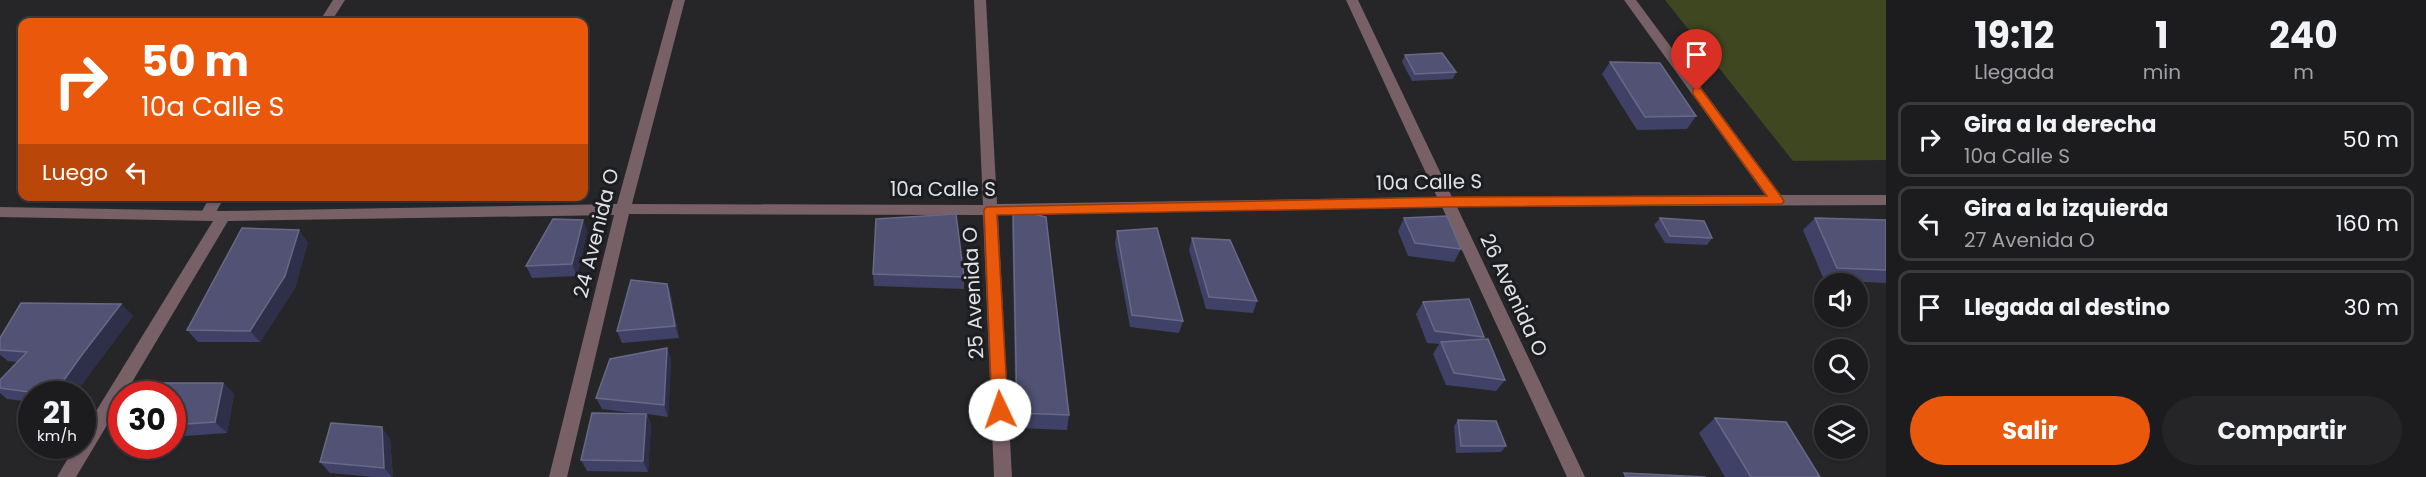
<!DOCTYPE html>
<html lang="es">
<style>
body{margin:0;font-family:Poppins,sans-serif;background:#252528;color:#f1f3f6;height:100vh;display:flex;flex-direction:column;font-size:22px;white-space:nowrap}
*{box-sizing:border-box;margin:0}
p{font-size:20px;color:#a0a1a4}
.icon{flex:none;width:33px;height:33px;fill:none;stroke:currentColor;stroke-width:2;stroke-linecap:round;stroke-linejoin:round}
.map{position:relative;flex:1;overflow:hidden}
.side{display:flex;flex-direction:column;background:#1c1c1f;width:540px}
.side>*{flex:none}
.hud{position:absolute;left:18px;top:18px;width:570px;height:183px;border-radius:12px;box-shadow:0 2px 4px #0004,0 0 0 2px #3a3a3d;background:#ea580c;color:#fff;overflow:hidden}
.controls{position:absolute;left:1814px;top:273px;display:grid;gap:12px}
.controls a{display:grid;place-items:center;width:54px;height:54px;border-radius:50%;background:#1c1c1f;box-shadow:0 2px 4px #0004,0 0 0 2px #3a3a3d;font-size:30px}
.speed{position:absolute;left:18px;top:381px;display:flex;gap:12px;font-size:30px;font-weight:700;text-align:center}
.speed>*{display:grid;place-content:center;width:78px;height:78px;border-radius:50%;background:#1c1c1f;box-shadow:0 2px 4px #0004,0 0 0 2px #3a3a3d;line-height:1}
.speed small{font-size:15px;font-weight:400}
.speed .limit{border:9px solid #d22;background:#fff;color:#111}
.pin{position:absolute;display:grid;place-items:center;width:51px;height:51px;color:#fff;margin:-62px -26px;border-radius:50% 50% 50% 0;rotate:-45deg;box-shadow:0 0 6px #0007}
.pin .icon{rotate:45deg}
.me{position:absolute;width:66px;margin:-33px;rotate:357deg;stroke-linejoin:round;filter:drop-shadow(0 0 4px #0008)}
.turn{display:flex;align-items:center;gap:21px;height:126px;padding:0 24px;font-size:27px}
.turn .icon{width:78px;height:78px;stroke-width:2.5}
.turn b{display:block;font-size:42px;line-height:51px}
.then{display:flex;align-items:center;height:57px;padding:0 24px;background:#0003;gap:12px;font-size:22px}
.eta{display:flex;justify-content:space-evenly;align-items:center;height:102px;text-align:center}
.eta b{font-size:36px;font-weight:700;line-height:42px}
.button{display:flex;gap:12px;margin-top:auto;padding:12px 24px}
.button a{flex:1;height:69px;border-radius:36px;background:#ea580c;color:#fff;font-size:24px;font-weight:700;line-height:69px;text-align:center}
.button a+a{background:#252528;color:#f1f3f6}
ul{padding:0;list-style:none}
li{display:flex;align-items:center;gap:18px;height:75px;margin:0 12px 9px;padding:0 12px;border:3px solid #3a3a3d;border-radius:12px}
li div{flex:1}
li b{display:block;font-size:22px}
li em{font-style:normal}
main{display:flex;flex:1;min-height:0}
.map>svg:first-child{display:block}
</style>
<main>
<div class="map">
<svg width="1886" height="477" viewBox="0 0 1886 477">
<rect width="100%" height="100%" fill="#262629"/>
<path fill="#3e471f" d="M1665,0H1886V160L1793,161Z"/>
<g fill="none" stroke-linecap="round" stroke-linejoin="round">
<path fill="#786166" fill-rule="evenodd" d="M333,0H345L331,22H319Z
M210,196H225L212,219H202L200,215Z"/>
<path fill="#786166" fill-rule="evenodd" d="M673,0H685L632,204L983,205L974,0H986L997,204L1437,197L1346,0H1358L1452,197L1765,195L1624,0H1636L1781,195H1886V205L1457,207L1585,477H1567L1442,207L998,215L1012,477H994L983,215L629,214L567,477H549L614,215L228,221L125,394H122V400L76,477H57L75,446H82V434L213,221L0,217V207L224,211L617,204Z"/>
</g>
<path fill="#404166" d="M1405,55L1456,72L1453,79L1412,81L1402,62Z
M1610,62L1696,116L1687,129L1637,130L1602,74Z
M1013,209L1069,415L1067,430L1016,428L1012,226Z
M1404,218L1461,249L1454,262L1408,256L1398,231Z
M1660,218L1712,238L1707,245L1665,243L1654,225Z
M1815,218L1886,220V283L1824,280L1803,230Z
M583,220L587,232L577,276L532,278L526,266Z
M1117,231L1183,321L1179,333L1130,327L1115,243Z
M1192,238L1257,301L1253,313L1206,309L1189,250Z
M308,242L295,288L260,342H198L187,330Z
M873,274L964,277V289L874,286Z
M667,284L671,296L679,338L622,343L617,331Z
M1423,302L1484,337L1483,339L1505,380L1496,391L1446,385L1433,354L1439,344L1427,343L1416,314Z
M121,304L133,316L94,368L75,394H32V402L7,399L0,393V380L18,362L8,361L0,355V338Z
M667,348L671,360L668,417L647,414L651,425L648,472L587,471L581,460L640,414L602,409L596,398Z
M223,383L234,394L227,433L172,437V394Z
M1715,418L1820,477H1725L1699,433Z
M1458,420L1506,446L1501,452L1456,453L1454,426Z
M390,439L393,477H374L330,473L320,462Z"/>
<path fill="#2e2f48" d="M583,220L587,232L577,276L572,264Z
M299,230L308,242L295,288L260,342L250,331Z
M667,284L671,296L679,338L675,326Z
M121,304L133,316L94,368L75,394H54L81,356Z
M667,348L671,360L668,417L664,405Z
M223,383L234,394L227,433L215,422Z
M646,414L651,425L648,472L643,461Z
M382,427L390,439L393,477H392L384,468Z"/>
<path fill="#515274" stroke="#686986" stroke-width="1.5" d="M1442,53L1456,72L1415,74L1405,55Z
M1610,62L1660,63L1696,116L1645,117Z
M1013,209L1046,217L1069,415L1017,413Z
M956,214L964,277L873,274L876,219Z
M1447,216L1461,249L1415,243L1404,218Z
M1660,218L1704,221L1712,238L1670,236Z
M1815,218L1886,220V270L1837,268Z
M553,219L583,220L572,264L526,266Z
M242,228L299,230L285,276L250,331L187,330Z
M1157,228L1183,321L1132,315L1117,231Z
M1192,238L1230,240L1257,301L1209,297Z
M631,280L667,284L675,326L617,331Z
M1469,299L1484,337L1435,331L1423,302Z
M21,303L121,304L81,356L54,394H44L0,388V380L27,352L0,350V338Z
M1488,339L1505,380L1454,373L1441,342Z
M667,348L664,405L596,398L610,359Z
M159,383H223L215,422L172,425V394H150Z
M592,413L646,414L643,461L581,460Z
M1715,418L1786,422L1820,477H1751Z
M1458,420L1496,421L1506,446H1461Z
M331,423L382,427L384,468L320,462Z
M1624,473L1706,477H1626Z"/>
<path fill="#ea580c" stroke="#983908" stroke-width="1.5" d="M1697,87L1701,89L1782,198L1784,201L1782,204L1447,207L997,215L1008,410L1005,415L1000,417L994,415L992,410L984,210L986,207L1447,197L1767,196L1693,94V89Z"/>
<g text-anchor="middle" stroke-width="6" stroke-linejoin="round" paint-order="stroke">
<g font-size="20" fill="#e1e2e4" stroke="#1c1d20">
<text transform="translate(1429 182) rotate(-1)" y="7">10a Calle S</text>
<text x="943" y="196">10a Calle S</text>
<text transform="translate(596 233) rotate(-76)" y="7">24 Avenida O</text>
<text transform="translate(973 293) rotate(-93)" y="7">25 Avenida O</text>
<text transform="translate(1514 295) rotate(65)" y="7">26 Avenida O</text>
</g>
</g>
</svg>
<div class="controls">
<a><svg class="icon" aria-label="sound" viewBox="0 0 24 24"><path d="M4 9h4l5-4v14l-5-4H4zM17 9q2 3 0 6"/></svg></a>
<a><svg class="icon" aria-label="search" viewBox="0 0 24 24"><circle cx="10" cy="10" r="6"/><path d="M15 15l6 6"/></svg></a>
<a><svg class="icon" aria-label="layers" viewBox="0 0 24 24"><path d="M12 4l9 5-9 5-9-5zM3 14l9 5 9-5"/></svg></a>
</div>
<div class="speed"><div>21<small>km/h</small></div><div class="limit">30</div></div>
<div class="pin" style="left:1697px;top:91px;background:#d93025"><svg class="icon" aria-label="arrive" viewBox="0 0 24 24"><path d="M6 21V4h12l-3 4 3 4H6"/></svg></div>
<svg class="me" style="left:1000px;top:410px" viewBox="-20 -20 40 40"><circle r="19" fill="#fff"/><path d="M0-13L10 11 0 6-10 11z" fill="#ea580c"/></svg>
<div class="hud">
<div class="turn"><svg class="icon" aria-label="right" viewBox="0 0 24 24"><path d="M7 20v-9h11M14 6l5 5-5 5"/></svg><div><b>50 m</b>10a Calle S</div></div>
<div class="then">Luego<svg class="icon" aria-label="left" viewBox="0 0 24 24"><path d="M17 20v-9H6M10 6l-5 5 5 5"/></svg></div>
</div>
</div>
<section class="side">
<div class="eta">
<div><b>19:12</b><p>Llegada</p></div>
<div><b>1</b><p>min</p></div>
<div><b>240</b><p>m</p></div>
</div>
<ul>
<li><svg class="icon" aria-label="right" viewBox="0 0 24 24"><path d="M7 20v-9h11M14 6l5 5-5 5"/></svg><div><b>Gira a la derecha</b><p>10a Calle S</p></div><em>50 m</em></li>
<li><svg class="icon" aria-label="left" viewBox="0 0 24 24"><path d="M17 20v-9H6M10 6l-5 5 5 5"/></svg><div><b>Gira a la izquierda</b><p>27 Avenida O</p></div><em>160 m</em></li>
<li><svg class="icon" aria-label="arrive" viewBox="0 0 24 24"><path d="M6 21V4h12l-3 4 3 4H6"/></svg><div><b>Llegada al destino</b></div><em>30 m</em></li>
</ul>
<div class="button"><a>Salir</a><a>Compartir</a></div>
</section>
</main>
